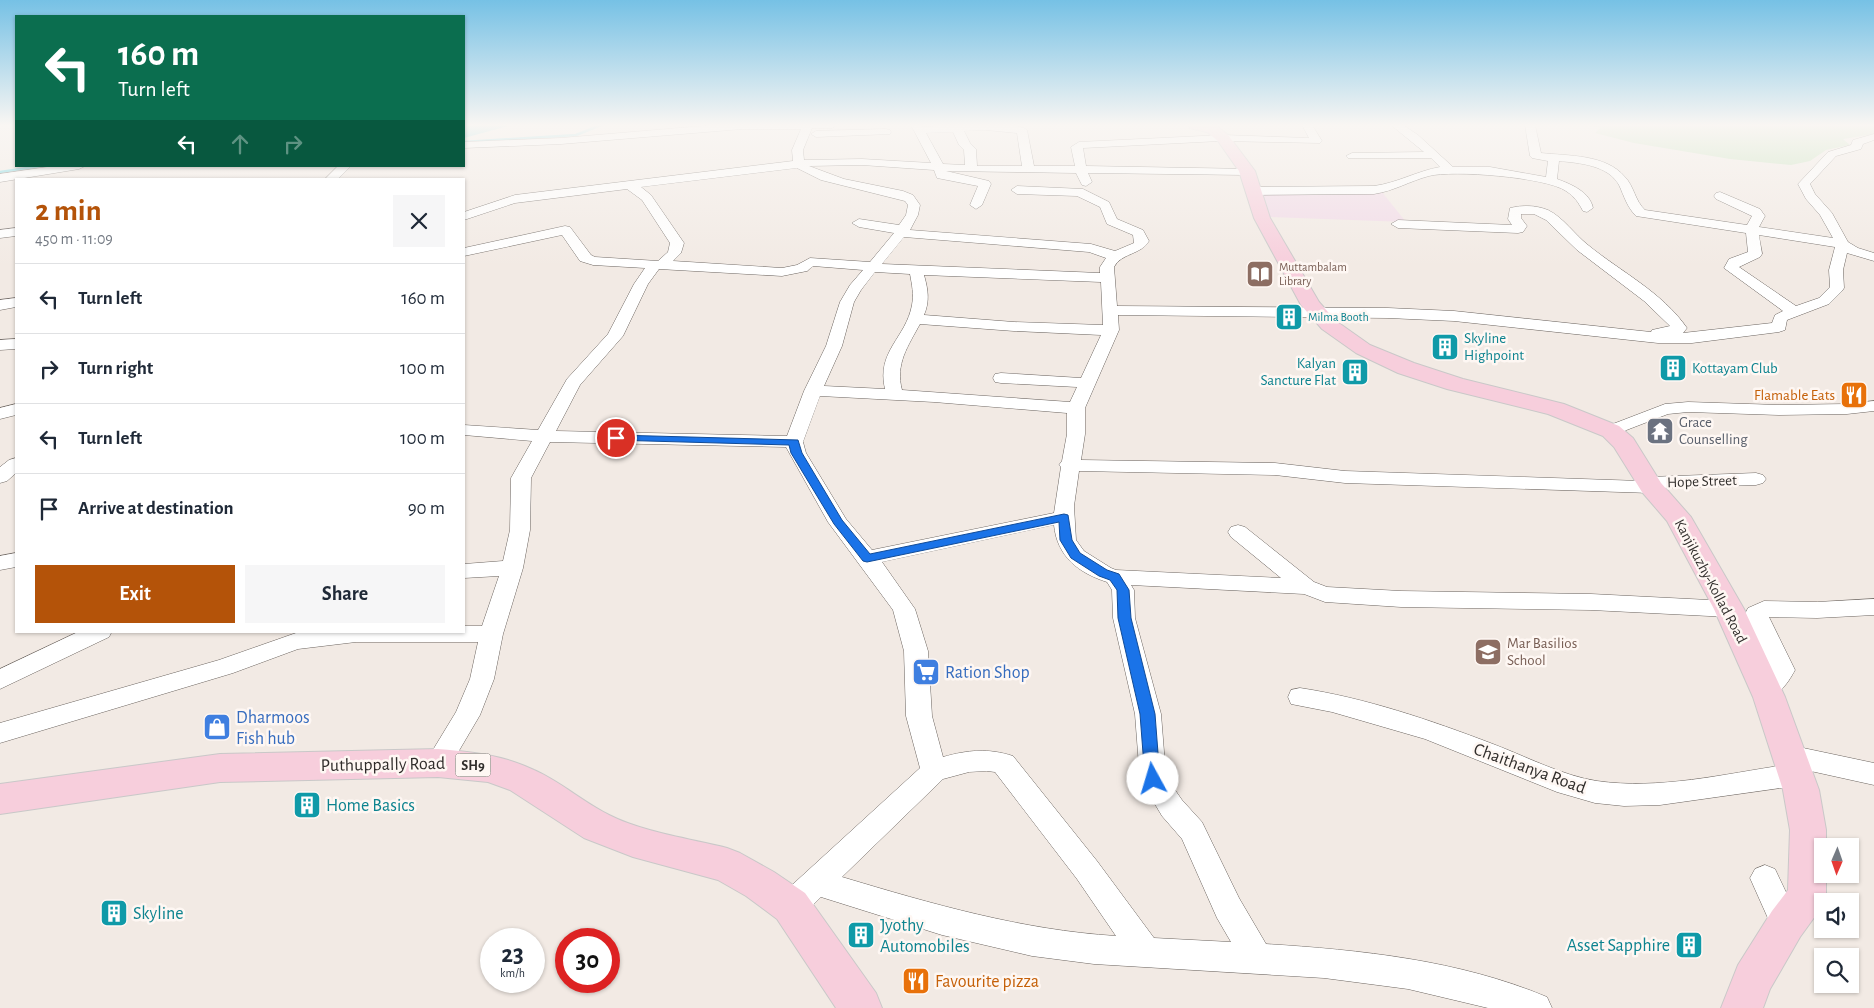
<!DOCTYPE html>
<meta charset="utf-8">
<style>
body{margin:0;font-family:"Alegreya Sans",sans-serif;background:#f6f6f7;color:#1f2937;height:100vh;display:flex;flex-direction:column;font-size:19px;white-space:nowrap}
*{box-sizing:border-box;margin:0}
p{font-size:16px;color:#747a83}
.icon{flex:none;width:28px;height:28px;fill:none;stroke:currentColor;stroke-width:2;stroke-linecap:round;stroke-linejoin:round}
.map{position:relative;flex:1;overflow:hidden}
.side{position:absolute;left:15px;top:178px;width:450px;height:455px;display:flex;flex-direction:column;background:#fff;border-radius:0px;box-shadow:0 1px 4px #0004}
.side>*{flex:none}
.banner{position:absolute;left:15px;top:15px;width:450px;height:152px;border-radius:0px;box-shadow:0 1px 4px #0004;background:#0b6e4f;color:#fff;overflow:hidden}
.needle{width:32px;rotate:182deg}
.tools{position:absolute;left:1814px;top:838px;display:grid;gap:10px}
.tools a{display:grid;place-items:center;width:45px;height:45px;border-radius:0px;background:#fff;box-shadow:0 1px 4px #0004;font-size:25px}
.speed{position:absolute;left:480px;top:928px;display:flex;gap:10px;font-size:25px;font-weight:700;text-align:center}
.speed>*{display:grid;place-content:center;width:65px;height:65px;border-radius:50%;background:#fff;box-shadow:0 1px 4px #0004;line-height:1}
.speed small{font-size:12px;font-weight:400}
.speed .limit{border:8px solid #d22;background:#fff;color:#111}
.pin{position:absolute;display:grid;place-items:center;width:42px;height:42px;color:#fff;margin:-21px;border:2px solid #fff;border-radius:50%;box-shadow:0 1px 5px #0007}
.me{position:absolute;width:55px;margin:-28px;rotate:354deg;stroke-linejoin:round;filter:drop-shadow(0 0 4px #0008)}
.turn{display:flex;align-items:center;gap:18px;height:105px;padding:0 20px;font-size:22px}
.turn .icon{width:65px;height:65px;stroke-width:2.5}
.turn b{display:block;font-size:35px;line-height:42px}
.lanes{display:flex;align-items:center;height:48px;padding:0 20px;background:#0003;justify-content:center;gap:25px;direction:ltr}
.lanes .off{opacity:.35}
.round{display:grid;place-items:center;flex:none;width:52px;height:52px;border-radius:0px;background:#f6f6f7}
.head{display:flex;align-items:center;justify-content:space-between;height:85px;padding:0 20px}
h1{font-size:30px;font-weight:600;line-height:38px;color:#b45309}
.button{display:flex;gap:10px;margin-top:auto;padding:10px 20px}
.button a{flex:1;height:58px;border-radius:0px;background:#b45309;color:#fff;font-size:20px;font-weight:600;line-height:58px;text-align:center}
.button a+a{background:#f6f6f7;color:#1f2937}
ul{padding:0;list-style:none}
li{display:flex;align-items:center;gap:15px;height:70px;padding:0 20px;border-top:1px solid #e0e1e3}
li div{flex:1}
li b{display:block;font-size:19px}
li em{font-style:normal}
.map>svg:first-child{display:block}
</style>
<div class="map">
<svg width="1874" height="1008" viewBox="0 0 1874 1008">
<rect width="100%" height="100%" fill="#f2eae4"/>
<path fill="#f1dae7" d="M1382,192L1406,222L1269,217L1255,193Z"/>
<path fill="#c2e1b8" d="M1591,125H1874V134L1843,139L1850,145L1826,150L1810,161L1791,165L1730,159L1634,143L1595,133L1600,128Z"/>
<path fill="#6bd4e0" d="M464,125H506L508,126L464,138Z"/>
<g fill="none" stroke-linecap="round" stroke-linejoin="round">
<path stroke="#6bd4e0" stroke-width="2.5" d="M464,142L576,135L601,125
M0,172L41,166"/>
<g stroke="#6c6560" stroke-width="1">
<path id="minor" d="M715,125H837L832,128H812L803,150L804,160L862,159L931,163L911,125H921L922,127C940,126 1017,120 1027,130L1034,166H1075L1071,147L1079,142L1223,135L1309,138L1302,125H1312L1322,141L1320,143L1220,141L1083,148L1086,166L1251,169L1253,171L1251,173L1247,175L1088,173L1092,182L1086,186L1082,185L1076,173L946,171L989,181L991,184L982,205L976,209L970,205L978,186L937,178L934,170L862,165L809,166L844,179L903,191L913,195L920,205L918,215L910,230L1091,244L1115,251L1134,243L1133,235L1107,224L1100,207L1077,196L1017,194L1011,190L1017,186L1083,189L1109,202L1117,219L1143,230L1149,241C1141,255 1121,253 1114,267L1117,306L1388,308L1454,311L1651,332L1652,330L1670,326L1644,301L1577,250L1546,220L1534,214H1521V218L1527,226L1523,232L1518,233L1398,228L1391,224L1398,220L1512,225L1508,219L1510,208C1523,205 1535,205 1548,210C1564,218 1574,234 1588,245C1621,272 1662,292 1687,328L1683,333L1772,323L1775,315L1783,311L1724,268L1729,259L1748,252L1746,233L1636,216C1627,207 1624,196 1619,185C1608,165 1579,163 1559,161L1557,179C1571,184 1590,192 1593,208L1587,212L1583,211C1578,202 1575,197 1566,191C1546,177 1452,170 1429,176C1410,181 1394,191 1374,194L1253,195L1247,191L1253,187L1374,186C1397,183 1417,171 1440,167L1431,158H1348L1346,156L1352,153L1424,152L1391,125H1403L1418,135L1453,167H1490L1546,177L1548,161L1532,158L1530,156L1525,125H1535L1541,153C1568,156 1606,154 1625,177C1634,186 1635,201 1645,210L1747,225L1752,216L1716,199L1714,196L1716,193L1720,192L1760,209L1765,216L1759,227L1833,238L1820,215L1806,199L1798,184L1828,152L1851,145L1853,140L1874,134V140L1863,144L1861,149L1836,156L1810,184L1815,194L1832,213L1848,242L1858,248L1874,253V261L1847,253L1843,270L1844,288L1842,291L1829,304L1787,320L1785,330L1779,332L1692,343H1658L1454,321L1388,318L1118,315L1119,330L1085,408V434L1081,460L1275,463L1345,471L1641,481L1649,477L1756,473L1763,475L1766,479L1763,483L1756,485L1660,488L1658,491L1651,493L1345,483L1275,475L1079,471L1074,506L1076,540L1084,551L1111,568L1116,570L1281,578L1231,537L1228,532L1231,527L1238,525L1245,527L1314,582L1327,587L1401,591L1591,594L1729,601L1737,603L1740,609L1737,615L1729,617L1591,610L1401,607L1325,602L1304,594L1131,585L1134,590L1135,618L1161,714L1166,777L1182,800L1202,822L1239,898L1266,944C1361,950 1459,960 1547,997L1552,1008H1488L1408,989L1324,978L1094,964L1032,956L942,935L821,897L802,916L791,920L780,916L776,906L780,896L920,768L906,716L904,651L893,610L828,522L786,447L550,442L531,478L530,530L523,568L503,634L494,679L480,715L447,771L438,774L429,771L425,763L456,712L470,679L478,642H356L298,649L233,673L0,743V723L219,660L296,633L464,631V626H482L499,576L464,578V564L503,561L510,530L511,478L532,441L464,435V425L538,430L567,379L608,334L634,284L645,268L593,265L580,261L562,235L464,256V248L565,226L570,227L591,255L595,257L658,261L668,252L670,243L642,200L627,189L515,203L464,220V212L515,195L793,161L792,150L801,129H742L561,144L464,148V142L561,138ZM986,130L1017,133L1022,166H977L976,149L970,143L964,131ZM953,132L959,145L964,150L965,165L943,164L926,133ZM797,168L821,180L905,201L908,205L906,215L899,225L859,219L852,223L859,227L894,233L870,262L810,258L797,265L782,268L673,261L681,253L684,243L651,195L641,187ZM1759,235L1835,247L1829,270L1830,287L1819,298L1796,306L1739,267L1760,257L1762,254ZM904,237L1089,252L1106,258L1100,267V273L882,264ZM813,266L863,270L850,285L840,302L826,346L804,391L787,436L556,431L580,385L623,336L648,284L659,269L782,276L807,271ZM875,272L910,274C912,285 914,294 912,305C906,338 876,351 885,389L824,386L842,346L854,302L861,290ZM924,275L1101,282L1103,325L1014,322L924,315C930,301 928,289 924,275ZM920,324L1014,331L1101,335L1081,378L1001,373L995,374L993,378L995,382L1001,383L1077,387L1070,402L902,390C895,364 908,346 920,324ZM820,396L934,402L1067,413V434L1062,461L1059,465L1061,467L1054,513L872,550L846,519L806,453L803,442ZM1054,525C1057,557 1079,573 1107,582L1112,590L1113,618L1135,714L1140,779L1162,816L1182,839L1217,918L1231,942L1154,938L1097,861L1013,756C988,748 968,750 943,757L932,716L928,651L915,609L882,562ZM987,771L995,772L1077,879L1116,936C1022,930 932,904 842,877L943,779L969,772Z
M886,129L890,130L891,132L890,134L816,137L811,134L816,131Z
M54,166H85L79,169L0,182V174Z
M338,166H351L338,179H325Z
M16,228V236L0,238V230Z
M16,298V307L0,310V300Z
M16,339V349L0,350V340Z
M1874,401V411L1847,414L1779,415L1688,412L1668,414L1611,436L1605,435L1602,431L1605,427L1665,404L1688,402L1779,405L1847,404Z
M16,404V415L0,419V408Z
M16,458V473L7,481L0,483V467L9,460Z
M16,553V567L0,570V556Z
M1874,599V615L1817,618L1769,617L1795,670C1787,685 1776,701 1757,696L1754,689L1770,668L1745,614L1748,608L1764,601L1817,602Z
M80,631H112L109,637L0,689V669Z
M1300,688C1366,698 1430,720 1493,744C1525,756 1563,776 1597,781C1659,790 1724,774 1785,765L1780,763L1776,756L1780,749L1789,745L1874,763V785L1806,770L1808,775L1804,783L1795,786L1660,805L1624,806L1595,803L1557,792L1425,739L1332,712L1291,704L1288,697L1291,690Z
M1765,865L1775,869L1801,924L1797,934L1786,938L1775,934L1750,878L1755,869Z"/>
</g>
<g stroke="#c9c8c8" stroke-width="2">
<path id="major" d="M1188,125L1217,126L1228,135L1255,171L1270,218L1319,302L1336,321L1370,345L1414,363L1463,379L1564,404L1619,426L1633,438L1661,483L1691,517L1744,609L1785,697L1819,790L1826,830V846H1822V874H1826V895L1821,908L1800,937L1770,989L1763,1008H1721L1738,965L1772,911L1788,890L1790,830L1783,790L1753,697L1714,609L1667,521L1642,492L1614,447L1603,436L1548,414L1447,389L1398,373L1356,353L1322,329L1301,305L1254,218L1239,171L1218,141L1207,132L1190,128Z
M438,749C472,752 503,755 534,770C561,782 583,802 609,815C642,832 691,839 727,848L740,853L774,872L805,893L876,993L882,1008H836L777,919L746,896L718,880L633,857L584,838L510,790L488,782L438,777L220,782L0,814V784L220,754Z"/>
</g>
<use href="#minor" fill="#fff" fill-rule="evenodd"/>
<use href="#major" fill="#f7cedc" fill-rule="evenodd"/>
</g>
<linearGradient id="sky" x2="0" y2="1"><stop stop-color="#76c1e5"/><stop offset="0.47" stop-color="#f9f6f3"/><stop offset="1" stop-color="#f9f6f3" stop-opacity="0"/></linearGradient>
<rect width="1874" height="266" fill="url(#sky)"/>
<path fill="#1a73e8" stroke="#114b97" d="M616,435L798,440L802,453L842,520L870,554L1064,514L1068,515L1072,540L1080,553L1107,570L1119,574L1129,590L1131,618L1155,714L1160,779L1158,783L1153,785L1147,783L1145,779L1140,714L1118,618L1117,590L1110,580L1099,576L1071,558L1060,540L1059,522L867,562L863,561L834,524L791,453L789,445L612,440L611,438L612,436Z"/>
<defs>
<g id="library-square" transform="scale(1.4375)"><rect x="-9" y="-9" width="18" height="18" rx="4" fill="#8d6e63" stroke="#fef7f3"/><path d="M-6-4Q-3-5.5-.7-3.5V5Q-3 3-6 4ZM6-4Q3-5.5 .7-3.5V5Q3 3 6 4Z" fill="#fff"/></g>
<g id="building-square" transform="scale(1.4375)"><rect x="-9" y="-9" width="18" height="18" rx="4" fill="#0f9aa8" stroke="#fef7f3"/><path d="M-4-6H4V6H1V3H-1V6H-4ZM-2.5-4.3h1.7v1.8h-1.7ZM.8-4.3h1.7v1.8H.8ZM-2.5-1h1.7V.8h-1.7ZM.8-1h1.7V.8H.8Z" fill="#fff"/></g>
<g id="restaurant-square" transform="scale(1.4375)"><rect x="-9" y="-9" width="18" height="18" rx="4" fill="#e8710a" stroke="#fef7f3"/><path d="M-5-6h1v4h1v-4h1v4h1v-4h1v5L-1.5 .5V6h-2V.5L-5-1ZM5-6V6H3V1.5H1.5Q1.5-4 5-6Z" fill="#fff"/></g>
<g id="temple-square" transform="scale(1.4375)"><rect x="-9" y="-9" width="18" height="18" rx="4" fill="#6b7280" stroke="#fef7f3"/><path d="M0-6L5-2H3V0L6.5 2.5H4V6H1.5V3h-3V6H-4V2.5H-6.5L-3 0V-2H-5Z" fill="#fff"/></g>
<g id="school-square" transform="scale(1.4375)"><rect x="-9" y="-9" width="18" height="18" rx="4" fill="#8d6e63" stroke="#fef7f3"/><path d="M0-5L7-2L0 1L-7-2ZM-4 1L0 2.5L4 1V4Q0 6-4 4Z" fill="#fff"/></g>
<g id="supermarket-square" transform="scale(1.4375)"><rect x="-9" y="-9" width="18" height="18" rx="4" fill="#3f7fe0" stroke="#fef7f3"/><path d="M-6-5.5h2.5l.6 2H6L4.5 2H-2.5L-4.4-4H-6ZM-1.5 3.2a1.3 1.3 0 1 0 .1 0ZM3 3.2a1.3 1.3 0 1 0 .1 0Z" fill="#fff"/></g>
<g id="shop-square" transform="scale(1.4375)"><rect x="-9" y="-9" width="18" height="18" rx="4" fill="#3f7fe0" stroke="#fef7f3"/><path d="M-5-2.5h2.3a2.7 3.5 0 0 1 5.4 0H5L5.5 6h-11ZM-1.5-2.5h3a1.5 2.3 0 0 0-3 0Z" fill="#fff"/></g>
</defs>
<g fill-rule="evenodd">
<use href="#library-square" x="1260" y="274"/>
<use href="#building-square" x="1289" y="317"/>
<use href="#building-square" x="1445" y="347"/>
<use href="#building-square" x="1673" y="368"/>
<use href="#building-square" x="1355" y="372"/>
<use href="#restaurant-square" x="1854" y="395"/>
<use href="#temple-square" x="1660" y="431"/>
<use href="#school-square" x="1488" y="652"/>
<use href="#supermarket-square" x="926" y="672"/>
<use href="#shop-square" x="217" y="727"/>
<use href="#building-square" x="307" y="805"/>
<use href="#building-square" x="114" y="913"/>
<use href="#building-square" x="861" y="935"/>
<use href="#building-square" x="1689" y="945"/>
<use href="#restaurant-square" x="916" y="981"/>
</g>
<g text-anchor="middle" stroke-width="5" stroke-linejoin="round" paint-order="stroke">
<g font-size="12" fill="#785e54" stroke="#fef7f3" text-anchor="start">
<text x="1279" y="271">Muttambalam<tspan x="1279" dy="14">Library</tspan></text>
</g>
<g font-size="12" fill="#0d838f" stroke="#fef7f3" text-anchor="start">
<text x="1308" y="321">Milma Booth</text>
</g>
<rect fill="#fef7f3" stroke="#6e6a67" stroke-width="1" x="455.5" y="753.5" width="35" height="23" rx="4"/>
<g font-size="14" font-weight="bold" fill="#302d2b">
<text x="473" y="770">SH9</text>
</g>
<g font-size="15" fill="#0d838f" stroke="#fef7f3" text-anchor="start">
<text x="1464" y="343">Skyline<tspan x="1464" dy="17">Highpoint</tspan></text>
<text x="1336" y="368" text-anchor="end">Kalyan<tspan x="1336" dy="17">Sancture Flat</tspan></text>
<text x="1692" y="373">Kottayam Club</text>
</g>
<g font-size="15" fill="#c56008" stroke="#fef7f3" text-anchor="end">
<text x="1835" y="400">Flamable Eats</text>
</g>
<g font-size="15" fill="#5b616d" stroke="#fef7f3" text-anchor="start">
<text x="1679" y="427">Grace<tspan x="1679" dy="17">Counselling</tspan></text>
</g>
<g font-size="15" fill="#302d2b" stroke="#fef7f3">
<text transform="translate(1702 481) rotate(-2)" y="5">Hope Street</text>
<text transform="translate(1711 581) rotate(62)" y="5">Kanjikuzhy-Kollad Road</text>
</g>
<g font-size="15" fill="#785e54" stroke="#fef7f3" text-anchor="start">
<text x="1507" y="648">Mar Basilios<tspan x="1507" dy="17">School</tspan></text>
</g>
<g font-size="18" fill="#366cbe" stroke="#fef7f3" text-anchor="start">
<text x="945" y="678">Ration Shop</text>
<text x="236" y="723">Dharmoos<tspan x="236" dy="21">Fish hub</tspan></text>
</g>
<g font-size="18" fill="#302d2b" stroke="#fef7f3">
<text transform="translate(383 764) rotate(-1)" y="6">Puthuppally Road</text>
<text transform="translate(1530 768) rotate(20)" y="6">Chaithanya Road</text>
</g>
<g font-size="18" fill="#0d838f" stroke="#fef7f3" text-anchor="start">
<text x="326" y="811">Home Basics</text>
<text x="133" y="919">Skyline</text>
<text x="880" y="931">Jyothy<tspan x="880" dy="21">Automobiles</tspan></text>
<text x="1670" y="951" text-anchor="end">Asset Sapphire</text>
</g>
<g font-size="18" fill="#c56008" stroke="#fef7f3" text-anchor="start">
<text x="935" y="987">Favourite pizza</text>
</g>
</g>
</svg>
<div class="tools">
<a><svg class="needle" viewBox="-14 -14 28 28"><path d="M0-13l5 13h-10z" fill="#e53935"/><path d="M0 13l5-13h-10z" fill="#747a83"/></svg></a>
<a><svg class="icon" aria-label="sound" viewBox="0 0 24 24"><path d="M4 9h4l5-4v14l-5-4H4zM17 9q2 3 0 6"/></svg></a>
<a><svg class="icon" aria-label="search" viewBox="0 0 24 24"><circle cx="10" cy="10" r="6"/><path d="M15 15l6 6"/></svg></a>
</div>
<div class="speed"><div>23<small>km/h</small></div><div class="limit">30</div></div>
<div class="pin" style="left:616px;top:438px;background:#d93025"><svg class="icon" aria-label="arrive" viewBox="0 0 24 24"><path d="M6 21V4h12l-3 4 3 4H6"/></svg></div>
<svg class="me" style="left:1153px;top:779px" viewBox="-20 -20 40 40"><circle r="19" fill="#fff"/><path d="M0-13L10 11 0 6-10 11z" fill="#1a73e8"/></svg>
<div class="banner">
<div class="turn"><svg class="icon" aria-label="left" viewBox="0 0 24 24"><path d="M17 20v-9H6M10 6l-5 5 5 5"/></svg><div><b>160 m</b>Turn left</div></div>
<div class="lanes"><svg class="icon" aria-label="left" viewBox="0 0 24 24"><path d="M17 20v-9H6M10 6l-5 5 5 5"/></svg><svg class="icon off" aria-label="ahead" viewBox="0 0 24 24"><path d="M12 20V5M6 11l6-6 6 6"/></svg><svg class="icon off" aria-label="right" viewBox="0 0 24 24"><path d="M7 20v-9h11M14 6l5 5-5 5"/></svg></div>
</div>
<section class="side">
<div class="head"><div><h1>2 min</h1><p>450 m · 11:09</p></div><a class="round"><svg class="icon" aria-label="close" viewBox="0 0 24 24"><path d="M6 6l12 12M18 6L6 18"/></svg></a></div>
<ul>
<li><svg class="icon" aria-label="left" viewBox="0 0 24 24"><path d="M17 20v-9H6M10 6l-5 5 5 5"/></svg><div><b>Turn left</b></div><em>160 m</em></li>
<li><svg class="icon" aria-label="right" viewBox="0 0 24 24"><path d="M7 20v-9h11M14 6l5 5-5 5"/></svg><div><b>Turn right</b></div><em>100 m</em></li>
<li><svg class="icon" aria-label="left" viewBox="0 0 24 24"><path d="M17 20v-9H6M10 6l-5 5 5 5"/></svg><div><b>Turn left</b></div><em>100 m</em></li>
<li><svg class="icon" aria-label="arrive" viewBox="0 0 24 24"><path d="M6 21V4h12l-3 4 3 4H6"/></svg><div><b>Arrive at destination</b></div><em>90 m</em></li>
</ul>
<div class="button"><a>Exit</a><a>Share</a></div>
</section>
</div>
